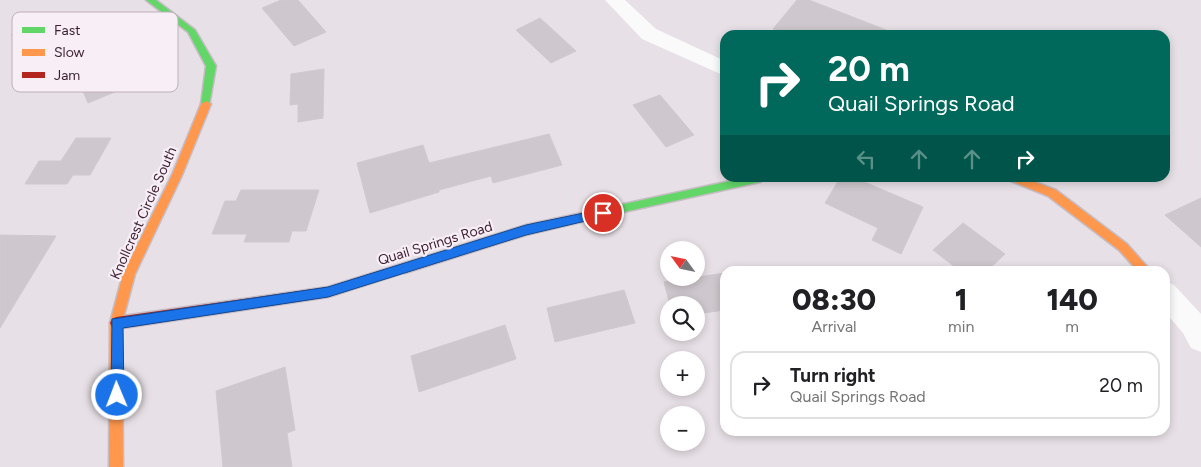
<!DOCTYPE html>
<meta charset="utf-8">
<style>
body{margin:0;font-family:Figtree,sans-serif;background:#f2f2f2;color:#202124;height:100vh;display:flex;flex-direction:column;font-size:19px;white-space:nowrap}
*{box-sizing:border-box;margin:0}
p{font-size:16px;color:#757577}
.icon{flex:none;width:28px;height:28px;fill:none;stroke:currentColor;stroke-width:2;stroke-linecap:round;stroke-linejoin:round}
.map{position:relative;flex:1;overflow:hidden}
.side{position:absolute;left:720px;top:266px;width:450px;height:170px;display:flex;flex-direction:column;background:#fff;border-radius:15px;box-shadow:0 2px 8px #0003}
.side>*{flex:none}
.banner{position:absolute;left:720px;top:30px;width:450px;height:152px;border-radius:15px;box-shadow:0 2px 8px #0003;background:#00695c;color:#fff;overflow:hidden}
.needle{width:32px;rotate:303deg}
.controls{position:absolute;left:660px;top:241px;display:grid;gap:10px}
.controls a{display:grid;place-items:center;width:45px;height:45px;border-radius:50%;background:#fff;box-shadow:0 2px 8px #0003;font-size:25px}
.pin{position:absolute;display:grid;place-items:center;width:42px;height:42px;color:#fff;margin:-21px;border:2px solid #fff;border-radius:50%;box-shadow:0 1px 5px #0007}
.me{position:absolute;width:55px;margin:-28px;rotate:359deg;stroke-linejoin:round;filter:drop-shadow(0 0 4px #0008)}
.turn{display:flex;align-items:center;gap:18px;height:105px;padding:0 25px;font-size:22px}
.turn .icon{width:65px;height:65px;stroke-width:2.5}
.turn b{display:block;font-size:35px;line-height:42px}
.lanes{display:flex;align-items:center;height:48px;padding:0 25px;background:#0003;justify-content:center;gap:25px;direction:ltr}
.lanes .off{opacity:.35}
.eta{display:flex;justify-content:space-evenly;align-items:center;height:85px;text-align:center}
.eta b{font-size:30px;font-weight:800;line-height:35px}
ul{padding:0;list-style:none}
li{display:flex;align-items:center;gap:15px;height:68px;margin:0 10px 8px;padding:0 15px;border:2px solid #e0e0e0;border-radius:15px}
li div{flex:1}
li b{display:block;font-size:19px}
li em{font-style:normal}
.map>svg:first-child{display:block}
</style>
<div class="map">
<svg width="1201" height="467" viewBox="0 0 1201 467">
<rect width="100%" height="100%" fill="#e7e0e6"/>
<path fill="#cec7cd" stroke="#d0c9cf" d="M281,0H298L326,32L294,46L262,8Z
M797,0H809L894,33V35H788L773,29Z
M37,16L81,31L55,50L11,35Z
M540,18L576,51L551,63L516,30Z
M107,57L122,89L88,103L74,70Z
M324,69L323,118L298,122V104L290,105L291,74Z
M660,95L694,135L666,147L633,105Z
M549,134L562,165L493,183L491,176L439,190V192L370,213L357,163L423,145L429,163Z
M76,138H111L90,175H73L67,184H25L39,161H61Z
M840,178H855L923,207L901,254L872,240L878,228L825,203Z
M241,190H319L306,231H292L289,242H244L247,234H212L225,201H236Z
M1201,198V247L1165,215Z
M963,223L1005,254L987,271H960L933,250Z
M0,235L56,236L0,328Z
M725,273V310L696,314V305H670L664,282Z
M624,290L635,323L555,342L547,308Z
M505,325L516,359L419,392L411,356Z
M285,367L295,430L287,433L292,467H223L216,391Z"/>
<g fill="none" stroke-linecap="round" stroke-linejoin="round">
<g stroke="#c7bcc4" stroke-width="3">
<path id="fast" d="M146,0H156L195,30L216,66L209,106L206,107L201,104L206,66L188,32Z
M744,178H765L760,182L610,215L606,214L605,211L606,208L610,207Z"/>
</g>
<g stroke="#c7bcc4" stroke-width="3">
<path id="slow" d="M206,101L211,104L182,175L135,274L122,323L123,467H109L110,323L123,274L172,175L201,104Z
M1010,178H1025L1056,190L1127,244L1151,271H1138L1119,250L1048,196L1011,181Z
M610,207L614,208L615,211L614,214L526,235L405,273L401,271L399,268L401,265L405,263L526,225Z"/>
</g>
<g stroke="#c7bcc4" stroke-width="3">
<path id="jam" d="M405,263L409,265L411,268L409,271L328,297L116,329L112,327L110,323L112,319L116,317L328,287Z"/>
</g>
<path fill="#fbfafb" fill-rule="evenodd" d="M605,0H625L656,29L725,61V76L642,39Z
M1165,281L1174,285L1201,314V352L1191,348L1183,333L1165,312Z"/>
<use href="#fast" fill="#63d668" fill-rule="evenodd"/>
<use href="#slow" fill="#ff974d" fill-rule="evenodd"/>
<use href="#jam" fill="#b3261e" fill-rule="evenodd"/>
</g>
<path fill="#1a73e8" stroke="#114b97" d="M603,209L607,210V216L526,235L328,297L123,328L124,395L122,399L117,401L113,399L111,395L112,319L328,287L526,225Z"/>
<g text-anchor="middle" stroke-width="4.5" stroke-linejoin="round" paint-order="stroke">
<g font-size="14" fill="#3a1e31" stroke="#f7eef6">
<text transform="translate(143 213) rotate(-66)" y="5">Knollcrest Circle South</text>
<text transform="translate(435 243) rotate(-17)" y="5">Quail Springs Road</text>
</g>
</g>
<rect x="12" y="12" width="166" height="80" rx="8" fill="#f7eef6" stroke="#beb0bb" stroke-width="1"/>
<rect x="22" y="27" width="23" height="6" fill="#63d668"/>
<rect x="22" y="49" width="23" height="7" fill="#ff974d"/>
<rect x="22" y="72" width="23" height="6" fill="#b3261e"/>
<g font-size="14" fill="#3a1e31">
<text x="54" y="35">Fast</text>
<text x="54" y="57">Slow</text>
<text x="54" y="80">Jam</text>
</g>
</svg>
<div class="controls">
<a><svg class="needle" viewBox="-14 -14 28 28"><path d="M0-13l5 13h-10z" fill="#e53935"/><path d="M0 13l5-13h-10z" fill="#757577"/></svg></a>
<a><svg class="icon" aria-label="search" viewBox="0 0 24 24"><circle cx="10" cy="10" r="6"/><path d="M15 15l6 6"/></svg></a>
<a>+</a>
<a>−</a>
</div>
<div class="pin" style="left:603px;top:213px;background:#d93025"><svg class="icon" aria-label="arrive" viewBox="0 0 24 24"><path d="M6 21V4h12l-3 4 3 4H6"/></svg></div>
<svg class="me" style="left:117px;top:395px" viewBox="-20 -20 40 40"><circle r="17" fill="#1a73e8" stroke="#fff" stroke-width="3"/><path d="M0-11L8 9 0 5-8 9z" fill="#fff"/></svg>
<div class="banner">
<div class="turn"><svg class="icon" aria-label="right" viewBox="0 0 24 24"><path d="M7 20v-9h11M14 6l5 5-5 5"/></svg><div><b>20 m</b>Quail Springs Road</div></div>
<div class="lanes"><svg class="icon off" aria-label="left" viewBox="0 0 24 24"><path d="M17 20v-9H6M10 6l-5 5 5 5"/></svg><svg class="icon off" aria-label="ahead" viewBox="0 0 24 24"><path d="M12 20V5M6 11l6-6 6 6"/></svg><svg class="icon off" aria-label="ahead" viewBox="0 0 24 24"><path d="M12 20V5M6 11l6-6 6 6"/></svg><svg class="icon" aria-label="right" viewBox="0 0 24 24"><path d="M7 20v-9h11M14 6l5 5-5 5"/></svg></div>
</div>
<section class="side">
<div class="eta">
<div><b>08:30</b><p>Arrival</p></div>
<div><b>1</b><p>min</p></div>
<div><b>140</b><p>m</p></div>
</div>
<ul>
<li><svg class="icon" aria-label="right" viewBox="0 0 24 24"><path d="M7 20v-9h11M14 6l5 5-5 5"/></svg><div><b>Turn right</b><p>Quail Springs Road</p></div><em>20 m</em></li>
</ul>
</section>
</div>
